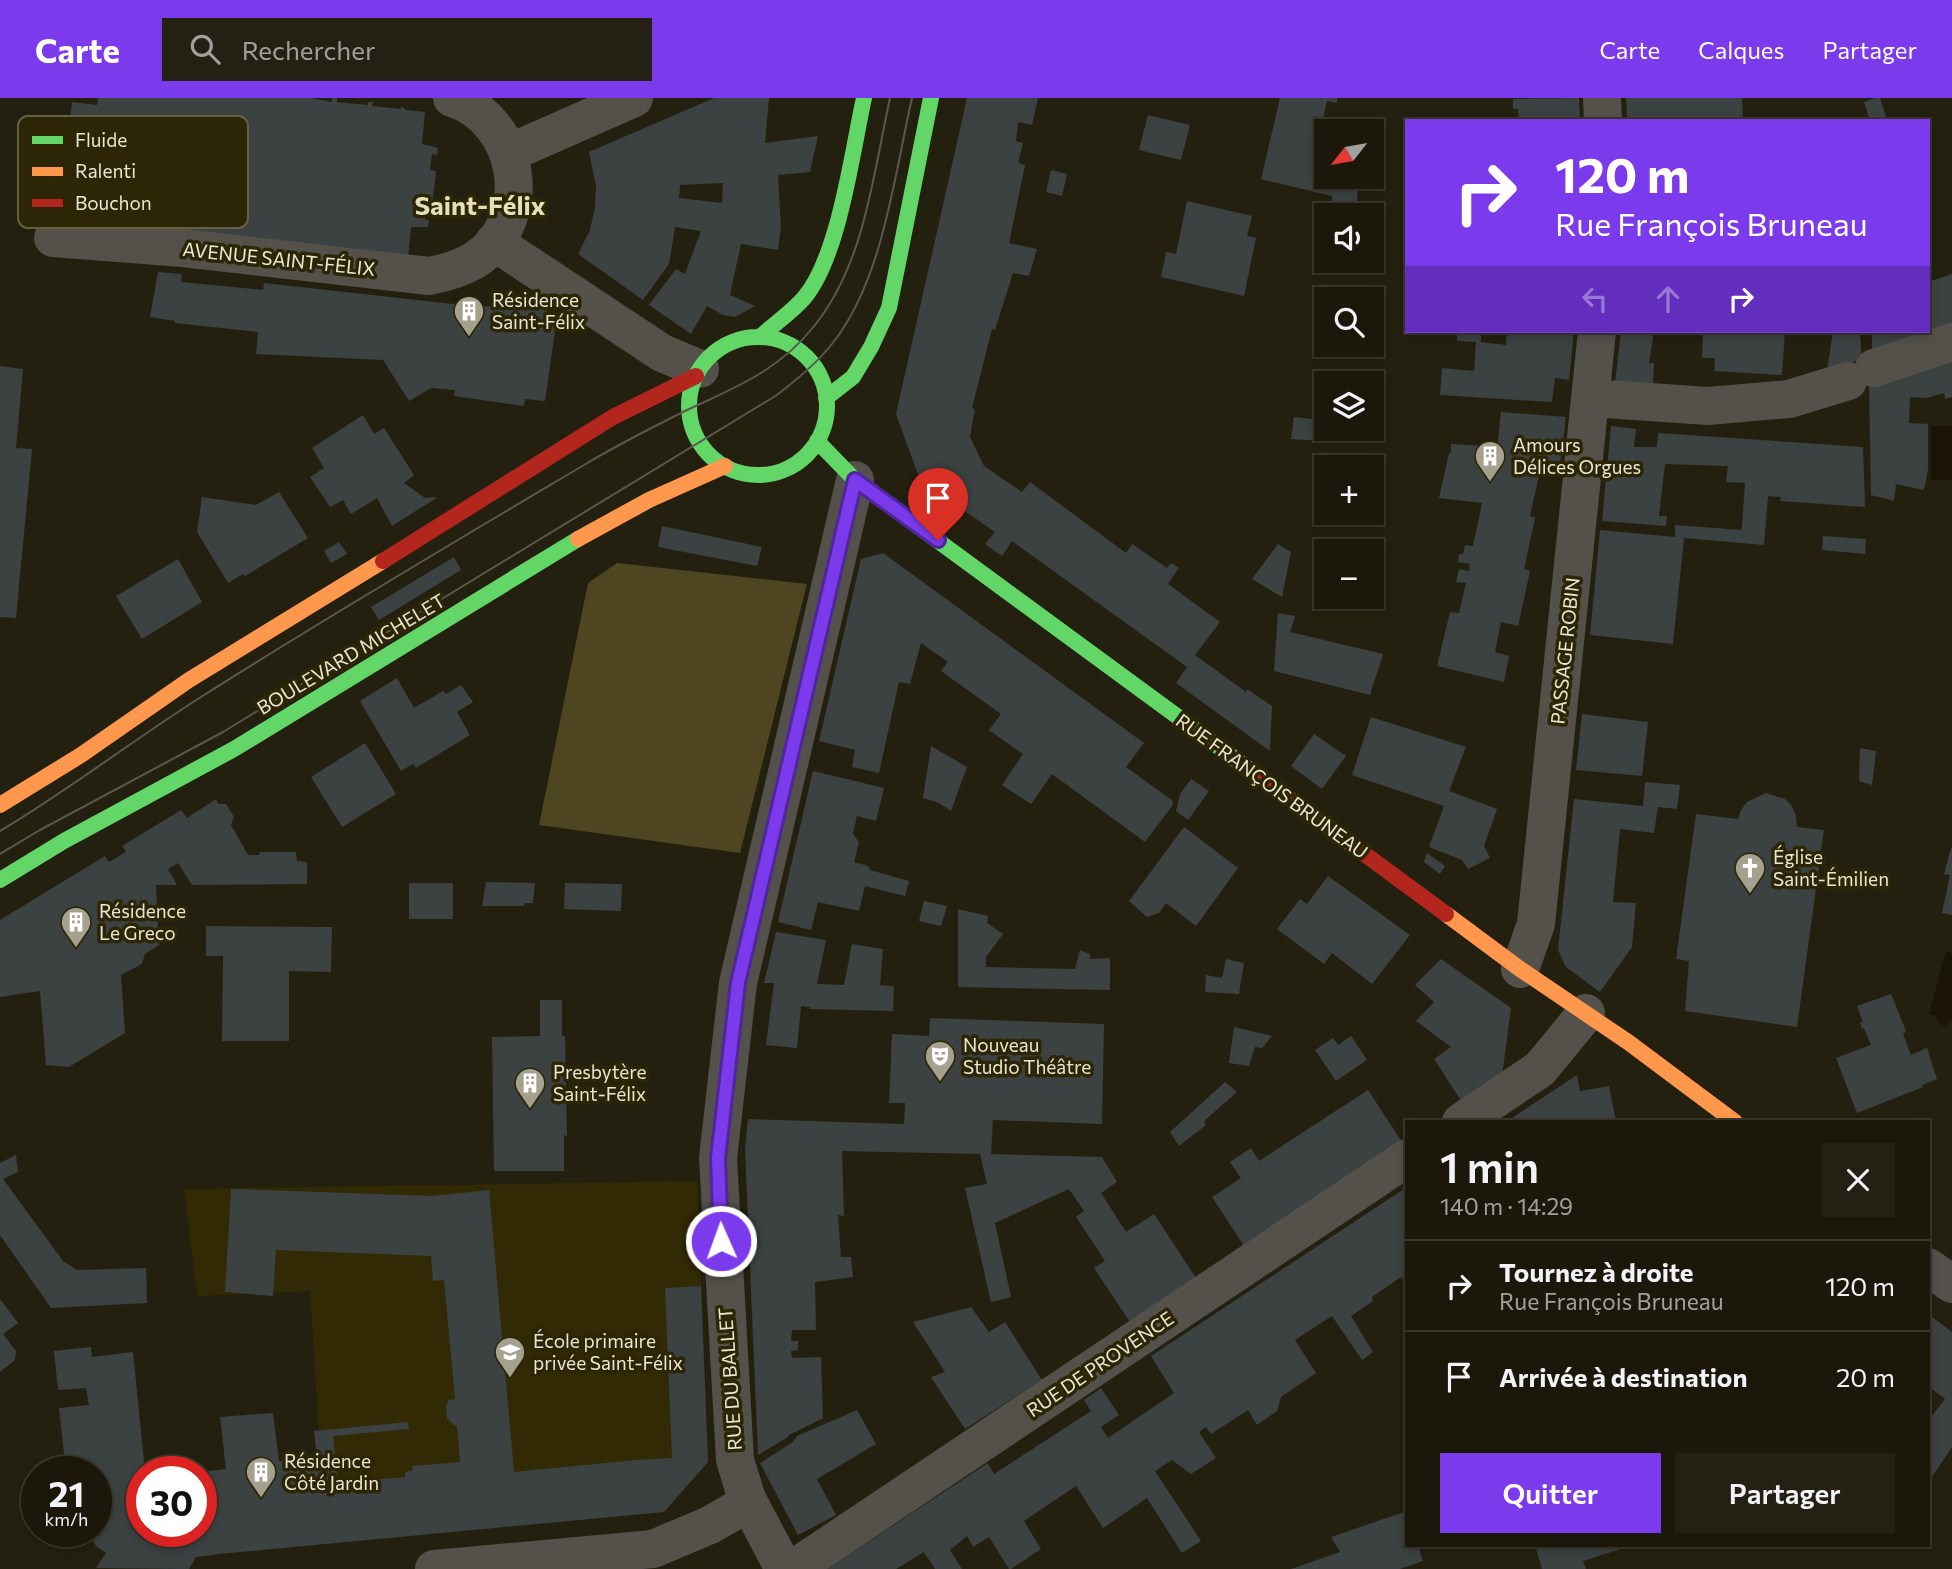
<!DOCTYPE html>
<html lang="fr">
<meta charset="utf-8">
<style>
body{margin:0;font-family:Commissioner,sans-serif;background:#242114;color:#f1f3f6;height:100vh;display:flex;flex-direction:column;font-size:26px;white-space:nowrap}
*{box-sizing:border-box;margin:0}
p{font-size:23px;color:#a0a09d}
.icon{flex:none;width:38px;height:38px;fill:none;stroke:currentColor;stroke-width:2;stroke-linecap:round;stroke-linejoin:round}
.map{position:relative;flex:1;overflow:hidden}
.panel{position:absolute;left:1405px;top:1022px;width:525px;height:427px;display:flex;flex-direction:column;background:#1b180b;border-radius:0px;box-shadow:0 4px 10px #0003,0 0 0 2px #39372c}
.panel>*{flex:none}
.banner{position:absolute;left:1405px;top:21px;width:525px;height:214px;border-radius:0px;box-shadow:0 4px 10px #0003,0 0 0 2px #39372c;background:#7c3aed;color:#fff;overflow:hidden}
.needle{width:46px;rotate:239deg}
.buttons{position:absolute;left:1314px;top:21px;display:grid;gap:14px}
.buttons a{display:grid;place-items:center;width:70px;height:70px;border-radius:0px;background:#1b180b;box-shadow:0 4px 10px #0003,0 0 0 2px #39372c;font-size:35px}
.speed{position:absolute;left:21px;top:1358px;display:flex;gap:14px;font-size:35px;font-weight:700;text-align:center}
.speed>*{display:grid;place-content:center;width:91px;height:91px;border-radius:50%;background:#1b180b;box-shadow:0 4px 10px #0003,0 0 0 2px #39372c;line-height:1}
.speed small{font-size:18px;font-weight:400}
.speed .limit{border:10px solid #d22;background:#fff;color:#111}
.pin{position:absolute;display:grid;place-items:center;width:60px;height:60px;color:#fff;margin:-72px -30px;border-radius:50% 50% 50% 0;rotate:-45deg;box-shadow:0 0 7px #0007}
.pin .icon{rotate:45deg}
.me{position:absolute;width:77px;margin:-38px;rotate:358deg;stroke-linejoin:round;filter:drop-shadow(0 0 5px #0008)}
.turn{display:flex;align-items:center;gap:24px;height:147px;padding:0 35px;font-size:32px}
.turn .icon{width:91px;height:91px;stroke-width:2.5}
.turn b{display:block;font-size:49px;line-height:60px}
.lanes{display:flex;align-items:center;height:66px;padding:0 35px;background:#0003;justify-content:center;gap:35px;direction:ltr}
.lanes .off{opacity:.35}
.round{display:grid;place-items:center;flex:none;width:74px;height:74px;border-radius:0px;background:#242114}
.summary{display:flex;align-items:center;justify-content:space-between;height:119px;padding:0 35px}
h1{font-size:42px;font-weight:600;line-height:52px}
.primary-button{display:flex;gap:14px;margin-top:auto;padding:14px 35px}
.primary-button a{flex:1;height:80px;border-radius:0px;background:#7c3aed;color:#fff;font-size:28px;font-weight:600;line-height:80px;text-align:center}
.primary-button a+a{background:#242114;color:#f1f3f6}
ul{padding:0;list-style:none}
li{display:flex;align-items:center;gap:21px;height:91px;padding:0 35px;border-top:2px solid #39372c}
li div{flex:1}
li b{display:block;font-size:26px}
li em{font-style:normal}
header{display:flex;align-items:center;gap:42px;box-sizing:border-box;height:98px;padding:0 35px;background:#7c3aed;color:#fff}
header strong{font-size:33px}
nav{display:flex;gap:38px;margin-inline-start:auto;font-size:24px}
.search{width:490px;height:63px;background:#242114;display:flex;align-items:center;gap:18px;box-sizing:border-box;padding:0 24px;border-radius:0px;color:#a0a09d;font-size:26px}
.map>svg:first-child{display:block}
</style>
<header>
<strong>Carte</strong>
<div class="search"><svg class="icon" aria-label="search" viewBox="0 0 24 24"><circle cx="10" cy="10" r="6"/><path d="M15 15l6 6"/></svg>Rechercher</div>
<nav><a>Carte</a><a>Calques</a><a>Partager</a></nav>
</header>
<div class="map">
<svg width="1952" height="1471" viewBox="0 0 1952 1471">
<rect width="100%" height="100%" fill="#24200f"/>
<path fill="#322a04" d="M697,1083L708,1364L664,1414L326,1445L310,1193L197,1198L184,1091Z"/>
<path fill="#4e4521" d="M617,465L807,486L740,755L539,727L588,485Z"/>
<path fill="#191403" d="M1931,328H1952V382H1931Z
M1946,853L1952,855V921L1945,928L1939,926L1936,918L1929,916Z"/>
<path fill="#3c4242" fill-rule="evenodd" d="M98,0H311L332,4V0H337V4L368,7V4H373L372,8L401,11V8L406,12L425,14L422,46L438,50L437,57L432,56L430,72L436,73L432,108H426L425,122H429L428,129H411L408,160L156,128L155,132L151,131V127L123,124V128L118,127V123L102,121L105,89L63,84L72,4L97,7Z
M714,0H769L765,45L818,38L810,74L778,77L781,129L778,152L741,146L730,197L755,208L735,219L723,217L707,208L691,236L649,207L676,171L685,176L701,133L675,129L669,166L643,202L578,156L590,132L595,109L596,88L589,54ZM723,85L722,105L679,100L680,87Z
M967,0H1038L1032,27L1018,24L1016,43L1023,45L1018,65L1025,67L1009,145L1037,151L1029,178L1013,175L995,232L992,231L972,310L975,311L970,339L984,368L1022,394L1030,384L1126,455L1132,446L1167,470L1171,465L1179,470L1168,486L1220,524L1195,557L1246,594L1247,591L1272,608L1270,653L1176,585L1187,569L1012,443L1002,458L985,446L995,434L920,382L896,316Z
M1280,0H1337V5L1327,3L1314,64L1326,68V79H1359L1356,117H1332V98L1261,81Z
M1579,0L1580,23H1519L1518,11H1513V1Z
M1626,0H1742L1743,23H1627Z
M1875,0H1880L1887,22L1870,23L1864,4Z
M1148,17L1190,27L1181,62L1139,52Z
M1051,72L1067,76L1062,98L1046,94Z
M1187,103L1252,118L1247,138L1256,140L1244,198L1161,179L1166,154L1176,156Z
M158,174L182,176L181,184L263,192L264,185L480,209L497,208L526,200L557,219L545,303L525,301L524,308L454,298L455,292L431,290L409,303L383,262L256,256L258,234L175,225V223L150,219Z
M1952,176V230L1872,257V233H1928V184Z
M1457,233L1481,236V244L1506,247L1507,233H1574L1569,282L1555,280L1552,304L1440,297L1442,270L1474,273L1476,244L1457,243Z
M1621,233H1654L1649,265H1654L1653,287L1615,285Z
M1656,233H1674V236L1656,235Z
M1703,233H1785L1782,277L1714,273L1715,260H1702Z
M1833,234L1860,236L1862,261L1827,272Z
M1952,257V299L1945,301L1944,295L1927,300L1910,299L1909,325L1928,326V371L1924,392L1896,386L1894,403L1871,397L1869,284Z
M0,268L23,271L16,350L32,351L16,520L0,519Z
M1322,296H1326V331H1338L1336,344L1291,341L1294,319L1321,322Z
M1501,314L1566,319L1560,367L1542,364L1530,418L1535,420L1524,471L1530,473L1518,528L1501,524L1495,554L1509,558L1504,584L1437,568L1450,514L1459,515L1466,485L1456,484L1459,471L1469,473L1470,466L1458,464L1459,456H1463L1465,447L1473,448L1482,405L1439,400L1449,355H1451V346L1483,348L1482,359L1496,360Z
M363,317L374,336L384,330L414,377L404,385L425,400L438,399L392,428L377,400L351,416L343,402L330,409L310,379L324,370L312,350Z
M1611,328L1636,331L1634,349H1657L1658,335L1863,349L1865,409L1780,403L1781,399L1768,398L1764,447L1684,440L1673,546L1590,537L1600,432L1675,439V427L1741,432L1742,428L1745,385L1726,384L1728,368L1665,366L1659,418H1667L1666,428L1602,423Z
M279,394L308,440L245,478L243,476L228,485L197,434L202,399L256,407Z
M662,428L762,449L757,468L658,449Z
M1823,438L1866,441L1865,456L1822,452Z
M339,444L347,456L331,465L324,453Z
M1278,446L1291,454L1282,499L1252,481Z
M883,455L1144,645L1126,669L1173,703L1172,708L1145,744L1052,676L1031,706L1002,687L1023,656L989,632L1001,616L941,573L948,564L921,545L910,586L899,584L879,675L852,669L855,652L819,643L861,461Z
M454,459L461,472L379,522L371,509Z
M178,461L202,504L142,541L116,498Z
M1278,515L1295,518L1290,534L1383,556L1370,597L1274,573Z
M397,580L414,610L443,593L446,596L461,587L473,604L457,614L470,637L416,670L413,666L401,673L360,603Z
M1582,616L1648,624L1642,678L1576,672Z
M1371,619L1466,649L1449,693L1497,711L1484,748L1490,760L1468,771L1462,762L1429,749L1444,708L1352,677Z
M1314,636L1346,658L1322,691L1291,668Z
M365,645L396,696L342,729L311,679Z
M931,648L967,669L951,713L939,705L923,700Z
M1860,650L1876,653L1872,687L1859,683Z
M813,673L884,690L876,723L857,718L853,736L859,744L854,764L868,768L870,772L909,783L905,798L865,788L859,813L818,804L811,832L778,824Z
M1191,681L1209,693L1188,722L1176,713L1180,696Z
M1645,684L1680,687L1677,711L1658,709L1654,735L1620,731L1613,804L1636,805L1632,849L1600,894L1566,869L1558,852L1574,701L1643,708Z
M1766,695L1785,701L1792,708L1796,718L1797,729L1824,732L1797,929L1685,913L1689,863L1676,861L1696,716L1738,721L1741,712L1747,704Z
M216,701L218,706H226L234,719L231,727L248,757H259L260,754H296L297,763L307,764V786L192,787L178,765L168,771L177,787H156L159,847L145,856L142,866L121,877L125,935L69,969L46,967L40,893L0,899V822L105,758L109,764L126,754L122,748L181,712L187,720Z
M1184,729L1238,770L1196,828L1166,805L1159,815L1147,819L1129,803Z
M1951,750L1952,751V817L1942,815L1950,777L1944,776Z
M1427,755L1445,768L1440,776L1424,764Z
M1328,778L1410,837L1372,886L1332,855L1324,866L1277,831L1300,801L1307,806Z
M486,784L535,785L533,805H525L524,808H482Z
M409,785H453V821H409Z
M565,785L622,786L621,813L564,811Z
M924,803L947,808L941,828L919,823Z
M958,811L988,818L987,825L1003,836L986,859V869L1075,871L1080,852L1090,856V861L1110,860V892L958,889Z
M206,828L332,829L331,874L289,873V943H222L223,858H206Z
M776,834L826,842L817,886L844,887L852,846L883,851L880,887L894,888L893,913L809,911L810,909L801,908L797,950L766,947L774,885H764Z
M1226,861L1244,865L1239,896L1205,894L1206,877L1222,880Z
M1441,861L1511,910L1502,978L1462,1004L1434,961L1451,949L1416,923L1434,904L1415,887Z
M1891,896L1906,933L1903,936L1911,957L1927,950L1937,981L1922,987L1923,989L1857,1015L1836,960L1871,947L1864,930L1862,931L1860,925L1863,924L1857,908Z
M540,902H562V938H565L567,1038L564,1037V1073H494L492,939L540,938Z
M930,920L1104,926L1102,1026L993,1022L991,1056L1102,1059L1117,1084L1101,1095L1126,1134L1154,1116L1196,1180L1130,1224L1094,1170L1105,1163L1076,1119L1084,1113L1069,1091L995,1125L1011,1199L991,1204L965,1090L987,1086L980,1056L842,1053L844,1118L838,1117L841,1159H851L853,1179L815,1184L816,1232H792L791,1243H798V1252L791,1253L792,1260L821,1259L823,1320L789,1337L788,1339L758,1357L745,1051L748,1021L904,1026L905,1005H889L892,936L929,938Z
M1234,929L1272,938L1262,950L1255,949L1249,968L1229,965Z
M1351,938L1367,962L1336,983L1315,952L1333,940L1338,947Z
M1577,977L1580,993L1609,988L1616,1024H1506Z
M1225,984L1237,994L1204,1023L1206,1027L1179,1048L1170,1034Z
M1368,992L1402,1044L1244,1148L1212,1099L1241,1080L1230,1064L1251,1050L1259,1063Z
M16,1057L18,1074L3,1081L63,1163L77,1172L146,1170L147,1205L51,1210L0,1137V1065Z
M1407,1089V1128L1405,1130L1407,1132V1186L1401,1179L1372,1199L1373,1203L1351,1218L1373,1254L1362,1262L1332,1218L1295,1242L1316,1275L1281,1299L1277,1313L1257,1327L1248,1312L1211,1336L1206,1329L1199,1334L1216,1360L1191,1376L1172,1362L1155,1373L1201,1443L1182,1455L1147,1400L1103,1430L1076,1388L1024,1423L1041,1451L1011,1471H1009L989,1439L973,1449L967,1438L950,1452L962,1471H935L924,1454L896,1471H827L988,1365L994,1376L1091,1313L1084,1302L1101,1290L1119,1317L1101,1329L1108,1340L1174,1295L1151,1258Z
M231,1091L433,1098L489,1092L514,1374L636,1362L672,1360L665,1190L701,1188L708,1364L664,1414L219,1456L196,1459L189,1471L96,1470L106,1455L96,1448L89,1437V1433H96V1374H66L59,1310L89,1307L86,1290L58,1292L54,1253L91,1249L92,1259L133,1254L145,1374H142V1433H201V1374L226,1371L220,1319L273,1315L279,1363L317,1360L314,1333L408,1324L409,1331L333,1338L337,1376L335,1385L405,1379V1374L413,1372L412,1368L460,1364L457,1328L454,1327L447,1320L446,1308L449,1302L455,1301L444,1182L433,1183L431,1158L276,1152L273,1198L225,1194Z
M0,1201L18,1225L3,1236L16,1253L15,1262L0,1274Z
M971,1209L989,1234L1005,1224L1042,1282L965,1331L931,1279L945,1274L913,1224Z
M1928,1216L1952,1234V1349L1928,1385V1323L1945,1301L1928,1288Z
M857,1312L876,1346L817,1381L836,1417L798,1437L760,1365L793,1344L797,1338Z
M1407,1413V1447H1418L1423,1463L1400,1471H1291L1340,1454L1331,1439Z
M1535,1447H1623L1624,1450L1583,1463L1586,1471H1542Z"/>
<g fill="none" stroke-linecap="round" stroke-linejoin="round">
<path stroke="#53514a" stroke-width="38" d="M1602,0L1603,23
M509,55L634,0
M53,140L183,150L429,178C445,175 460,171 475,162C537,122 521,22 452,0
M494,144L662,255L700,271
M1874,270L1952,244
M1591,300L1708,308L1789,301L1848,283
M1520,871L1536,826L1597,233
M1461,1024L1540,971L1586,915
M1928,1169L1952,1186
M434,1471L653,1451L710,1427L736,1412L747,1401
M784,1471L747,1401L735,1362L718,1060L738,885L855,382
M793,1471L1407,1060"/>
<path stroke="#63d668" stroke-width="16" d="M760,239C774,226 792,214 804,200C839,159 852,54 864,0
M689 308a69 69 0 1 1 138 0a69 69 0 1 1-138 0Z
M826,300L853,279L871,249L889,210L931,0
M817,343L855,382L1253,674
M0,782L64,743L234,651L578,441"/>
<path stroke="#ff974d" stroke-width="16" d="M578,441L649,402L725,368
M0,707L81,657L189,582L383,463
M1446,816L1520,871L1628,944L1735,1024"/>
<path stroke="#b3261e" stroke-width="16" d="M383,463L613,319L696,278
M1253,674L1446,816"/>
<path stroke="#5a574e" stroke-width="2" d="M0,733C69,692 133,642 201,599C327,519 456,443 584,367C617,347 651,330 685,313C736,289 779,273 815,227C865,164 873,77 890,0
M0,756L40,732L223,634L777,297C796,282 816,266 832,246C883,182 894,79 912,0"/>
</g>
<g fill="none" stroke-linecap="round" stroke-linejoin="round">
<g stroke="#51269a" stroke-width="18">
<path id="route" d="M721,1143L718,1060L738,885L855,382L938,442"/>
</g>
<use href="#route" stroke="#7c3aed" stroke-width="12"/>
</g>
<defs>
<g id="building-pin" transform="scale(1.575)"><path d="M0 17L-7.5 6A9.5 9.5 0 1 1 7.5 6Z" fill="#a4a18f" stroke="#2d2606"/><path d="M-4-6H4V6H1V3H-1V6H-4ZM-2.5-4.3h1.7v1.8h-1.7ZM.8-4.3h1.7v1.8H.8ZM-2.5-1h1.7V.8h-1.7ZM.8-1h1.7V.8H.8Z" fill="#fff"/></g>
<g id="church-pin" transform="scale(1.575)"><path d="M0 17L-7.5 6A9.5 9.5 0 1 1 7.5 6Z" fill="#a4a18f" stroke="#2d2606"/><path d="M-1.2-6h2.4v3.5h3.3v2.4h-3.3V6h-2.4V-.1h-3.3v-2.4h3.3Z" fill="#fff"/></g>
<g id="theatre-pin" transform="scale(1.575)"><path d="M0 17L-7.5 6A9.5 9.5 0 1 1 7.5 6Z" fill="#a4a18f" stroke="#2d2606"/><path d="M-5-5.5Q0-4 5-5.5V0Q5 5 0 6Q-5 5-5 0ZM-3.3-2.5H-1v1.5H-3.3ZM1-2.5H3.3v1.5H1ZM-2.8 1Q0 5.5 2.8 1Z" fill="#fff"/></g>
<g id="school-pin" transform="scale(1.575)"><path d="M0 17L-7.5 6A9.5 9.5 0 1 1 7.5 6Z" fill="#a4a18f" stroke="#2d2606"/><path d="M0-5L7-2L0 1L-7-2ZM-4 1L0 2.5L4 1V4Q0 6-4 4Z" fill="#fff"/></g>
</defs>
<g fill-rule="evenodd">
<use href="#building-pin" x="469" y="213"/>
<use href="#building-pin" x="1490" y="358"/>
<use href="#church-pin" x="1750" y="770"/>
<use href="#building-pin" x="76" y="824"/>
<use href="#theatre-pin" x="940" y="958"/>
<use href="#building-pin" x="530" y="985"/>
<use href="#school-pin" x="510" y="1254"/>
<use href="#building-pin" x="261" y="1374"/>
</g>
<g text-anchor="middle" stroke-width="7" stroke-linejoin="round" paint-order="stroke">
<g font-size="19" fill="#e9e6d4" stroke="#2d2606">
<text transform="translate(279 161) rotate(6)" y="7">AVENUE SAINT-FÉLIX</text>
<text transform="translate(1565 553) rotate(-84)" y="7">PASSAGE ROBIN</text>
<text transform="translate(351 556) rotate(-31)" y="7">BOULEVARD MICHELET</text>
<text transform="translate(1272 688) rotate(36)" y="7">RUE FRANÇOIS BRUNEAU</text>
<text transform="translate(1100 1266) rotate(-34)" y="7">RUE DE PROVENCE</text>
<text transform="translate(730 1281) rotate(-94)" y="7">RUE DU BALLET</text>
</g>
<g font-size="19" fill="#e9e6d4" stroke="#2d2606" text-anchor="start">
<text x="492" y="209">Résidence<tspan x="492" dy="22">Saint-Félix</tspan></text>
<text x="1513" y="354">Amours<tspan x="1513" dy="22">Délices Orgues</tspan></text>
<text x="1773" y="766">Église<tspan x="1773" dy="22">Saint-Émilien</tspan></text>
<text x="99" y="820">Résidence<tspan x="99" dy="22">Le Greco</tspan></text>
<text x="963" y="954">Nouveau<tspan x="963" dy="22">Studio Théâtre</tspan></text>
<text x="553" y="981">Presbytère<tspan x="553" dy="22">Saint-Félix</tspan></text>
<text x="533" y="1250">École primaire<tspan x="533" dy="22">privée Saint-Félix</tspan></text>
<text x="284" y="1370">Résidence<tspan x="284" dy="22">Côté Jardin</tspan></text>
</g>
<g font-size="26" font-weight="bold" fill="#e6dfbb" stroke="#2d2606">
<text x="480" y="117">Saint-Félix</text>
</g>
</g>
<rect x="18" y="18" width="230" height="112" rx="10" fill="#2d2606" stroke="#656044" stroke-width="2"/>
<rect x="32" y="38" width="31" height="8" fill="#63d668"/>
<rect x="32" y="69" width="31" height="9" fill="#ff974d"/>
<rect x="32" y="101" width="31" height="8" fill="#b3261e"/>
<g font-size="19" fill="#e9e6d4">
<text x="75" y="49">Fluide</text>
<text x="75" y="80">Ralenti</text>
<text x="75" y="112">Bouchon</text>
</g>
</svg>
<div class="buttons">
<a><svg class="needle" viewBox="-14 -14 28 28"><path d="M0-13l5 13h-10z" fill="#e53935"/><path d="M0 13l5-13h-10z" fill="#a0a09d"/></svg></a>
<a><svg class="icon" aria-label="sound" viewBox="0 0 24 24"><path d="M4 9h4l5-4v14l-5-4H4zM17 9q2 3 0 6"/></svg></a>
<a><svg class="icon" aria-label="search" viewBox="0 0 24 24"><circle cx="10" cy="10" r="6"/><path d="M15 15l6 6"/></svg></a>
<a><svg class="icon" aria-label="layers" viewBox="0 0 24 24"><path d="M12 4l9 5-9 5-9-5zM3 14l9 5 9-5"/></svg></a>
<a>+</a>
<a>−</a>
</div>
<div class="speed"><div>21<small>km/h</small></div><div class="limit">30</div></div>
<div class="pin" style="left:938px;top:442px;background:#d93025"><svg class="icon" aria-label="arrive" viewBox="0 0 24 24"><path d="M6 21V4h12l-3 4 3 4H6"/></svg></div>
<svg class="me" style="left:721px;top:1143px" viewBox="-20 -20 40 40"><circle r="17" fill="#7c3aed" stroke="#fff" stroke-width="3"/><path d="M0-11L8 9 0 5-8 9z" fill="#fff"/></svg>
<div class="banner">
<div class="turn"><svg class="icon" aria-label="right" viewBox="0 0 24 24"><path d="M7 20v-9h11M14 6l5 5-5 5"/></svg><div><b>120 m</b>Rue François Bruneau</div></div>
<div class="lanes"><svg class="icon off" aria-label="left" viewBox="0 0 24 24"><path d="M17 20v-9H6M10 6l-5 5 5 5"/></svg><svg class="icon off" aria-label="ahead" viewBox="0 0 24 24"><path d="M12 20V5M6 11l6-6 6 6"/></svg><svg class="icon" aria-label="right" viewBox="0 0 24 24"><path d="M7 20v-9h11M14 6l5 5-5 5"/></svg></div>
</div>
<section class="panel">
<div class="summary"><div><h1>1 min</h1><p>140 m · 14:29</p></div><a class="round"><svg class="icon" aria-label="close" viewBox="0 0 24 24"><path d="M6 6l12 12M18 6L6 18"/></svg></a></div>
<ul>
<li><svg class="icon" aria-label="right" viewBox="0 0 24 24"><path d="M7 20v-9h11M14 6l5 5-5 5"/></svg><div><b>Tournez à droite</b><p>Rue François Bruneau</p></div><em>120 m</em></li>
<li><svg class="icon" aria-label="arrive" viewBox="0 0 24 24"><path d="M6 21V4h12l-3 4 3 4H6"/></svg><div><b>Arrivée à destination</b></div><em>20 m</em></li>
</ul>
<div class="primary-button"><a>Quitter</a><a>Partager</a></div>
</section>
</div>
